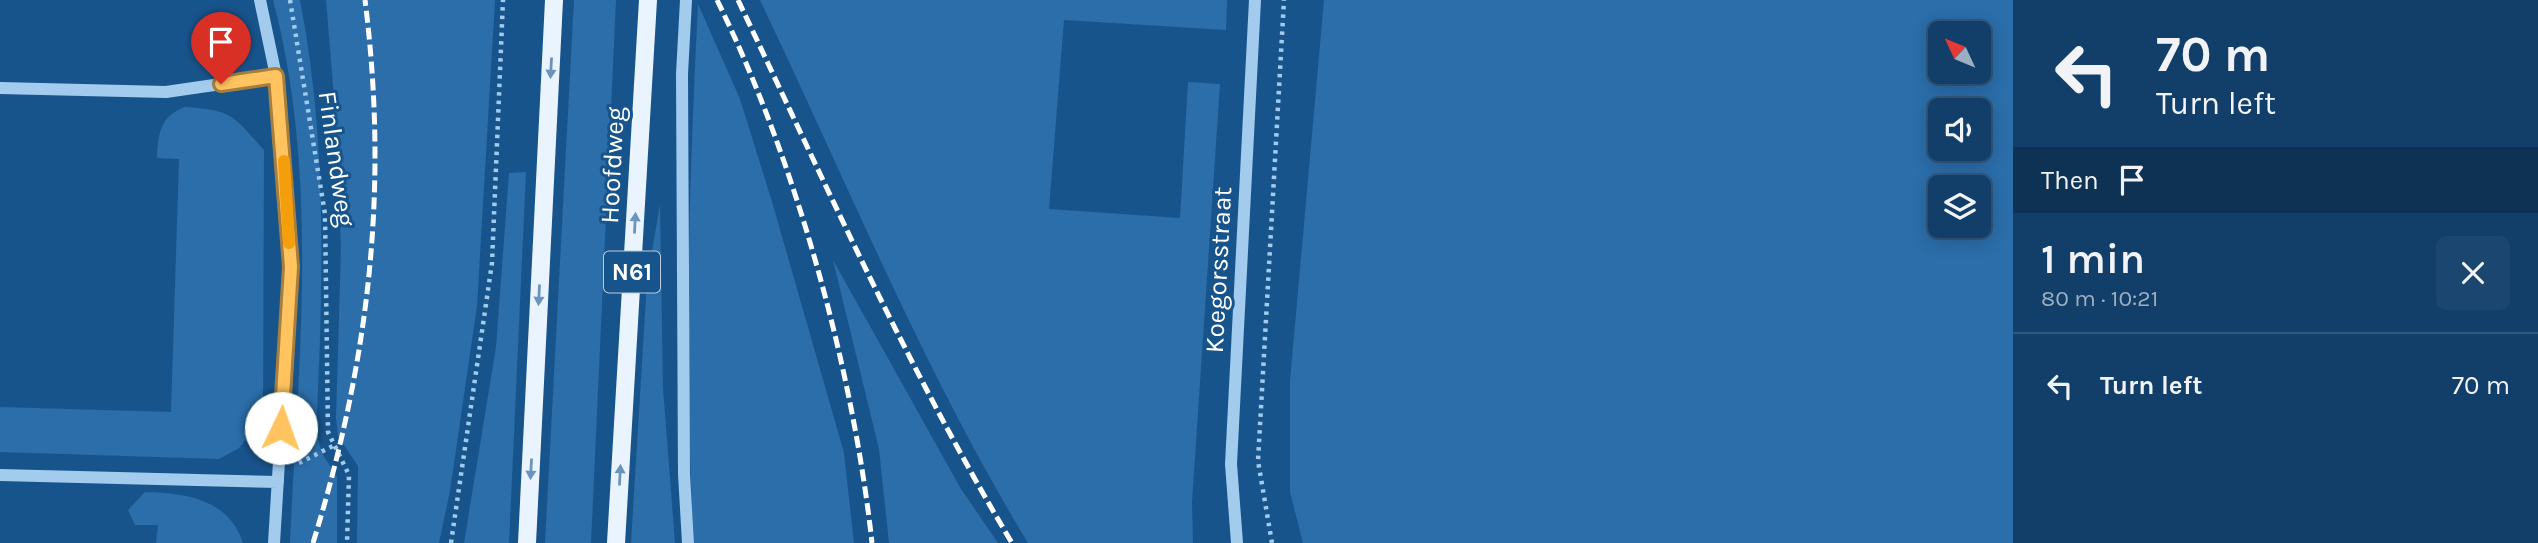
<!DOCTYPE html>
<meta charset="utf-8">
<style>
body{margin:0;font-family:Karla,sans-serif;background:#1b466f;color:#f1f3f6;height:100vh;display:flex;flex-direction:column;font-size:26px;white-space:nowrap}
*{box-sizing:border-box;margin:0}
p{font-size:23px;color:#9cafc0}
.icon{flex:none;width:38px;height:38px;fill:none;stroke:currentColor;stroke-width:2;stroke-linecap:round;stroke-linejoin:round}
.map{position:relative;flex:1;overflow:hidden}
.sheet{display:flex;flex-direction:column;background:#123f69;width:525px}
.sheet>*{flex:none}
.top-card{background:#123f69;color:#f1f3f6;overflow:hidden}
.needle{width:46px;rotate:314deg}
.tools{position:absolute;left:1928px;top:21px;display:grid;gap:14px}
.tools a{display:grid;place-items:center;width:63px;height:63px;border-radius:10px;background:#123f69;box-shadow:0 4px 18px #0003,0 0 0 2px #31587d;font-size:35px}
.pin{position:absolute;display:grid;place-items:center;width:60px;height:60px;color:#fff;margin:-72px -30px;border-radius:50% 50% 50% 0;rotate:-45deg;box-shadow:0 0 7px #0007}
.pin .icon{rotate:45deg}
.me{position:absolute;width:77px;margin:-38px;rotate:3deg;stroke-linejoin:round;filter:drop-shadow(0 0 5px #0008)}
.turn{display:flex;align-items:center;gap:24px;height:147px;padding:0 28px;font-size:32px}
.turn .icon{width:91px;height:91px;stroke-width:2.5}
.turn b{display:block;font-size:49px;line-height:60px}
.then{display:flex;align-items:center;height:66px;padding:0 28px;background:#0003;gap:14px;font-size:26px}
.round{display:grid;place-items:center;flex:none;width:74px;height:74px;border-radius:10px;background:#1b466f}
.overview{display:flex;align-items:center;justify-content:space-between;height:119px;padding:0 28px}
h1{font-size:42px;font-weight:600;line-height:52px}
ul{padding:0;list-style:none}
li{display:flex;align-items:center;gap:21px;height:105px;padding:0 28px;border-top:2px solid #31587d}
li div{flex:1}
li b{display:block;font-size:26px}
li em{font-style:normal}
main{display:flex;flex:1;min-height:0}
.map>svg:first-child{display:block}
</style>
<main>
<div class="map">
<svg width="2013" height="543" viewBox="0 0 2013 543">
<rect width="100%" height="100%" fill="#18548c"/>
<path fill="#2b6eaa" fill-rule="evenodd" d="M273,0H300C328,142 323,290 316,434L323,455L337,477V543H290C298,362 320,178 273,0Z
M326,0H495L477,306L450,491L439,543H357L358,466L338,436L336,418L341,248L334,97Z
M574,0H616L591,543H545Z
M760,0H1227L1226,30L1064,20L1049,209L1180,218L1188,82L1220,84L1192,502L1193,543H1028C923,370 847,182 760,0Z
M1324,0H2013V543H1303L1290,492V381ZM1941,33H1979V72H1941ZM1941,110H1979V149H1941ZM1941,187H1979V226H1941Z
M698,4L740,99L773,205L844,453L854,543H694C683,363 689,184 698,4Z
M185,107C233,110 233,116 264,150L263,419L239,448L219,459L0,452V407L171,412L179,159L157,158C158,134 160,116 185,107Z
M526,172L509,543H464L496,347L509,173Z
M660,204L663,388L675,543H631L647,281Z
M833,260L961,489L998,543H889L879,449Z
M145,492C185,493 229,499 243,543H156L158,525H135L128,510Z"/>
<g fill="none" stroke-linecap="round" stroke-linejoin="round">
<path stroke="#a2cbee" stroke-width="4.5" stroke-dasharray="3.5 5" stroke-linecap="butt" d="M290,0L325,214L328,432L349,475L347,543
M299,463L333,446
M451,543L492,263L503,0
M1272,543L1258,461L1284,0"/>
<path stroke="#a2cbee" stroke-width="12" d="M260,0L276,76L291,267L274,543
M686,0L682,74L684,474L688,543
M0,88L166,92L276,76
M0,475L278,482
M1237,543L1231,464L1255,0"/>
<path stroke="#eaf4ff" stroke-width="18" d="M527,543L554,0
M616,543L648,0"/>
<path stroke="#fff" stroke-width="5" stroke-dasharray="12 5" stroke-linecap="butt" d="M717,0C795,158 853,368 872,543
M738,0C825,183 908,369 1012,543
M313,543C369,361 389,190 365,0"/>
</g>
<defs><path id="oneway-solid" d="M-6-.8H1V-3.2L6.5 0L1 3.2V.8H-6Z" transform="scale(1.75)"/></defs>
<g fill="#6c94ba">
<use href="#oneway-solid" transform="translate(551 68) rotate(93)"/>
<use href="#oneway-solid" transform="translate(635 223) rotate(-87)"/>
<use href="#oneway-solid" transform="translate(539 295) rotate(93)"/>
<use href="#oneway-solid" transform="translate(531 469) rotate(93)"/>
<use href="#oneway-solid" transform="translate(620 475) rotate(-87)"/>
</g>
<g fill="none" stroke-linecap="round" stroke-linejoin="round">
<g stroke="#a67f3e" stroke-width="18">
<path id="route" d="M221,84L276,76L291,267L281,428"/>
</g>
<use href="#route" stroke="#ffc460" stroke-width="12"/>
<path stroke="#f59e0b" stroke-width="12" d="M284,161L289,243"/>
</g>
<g text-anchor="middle" stroke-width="6" stroke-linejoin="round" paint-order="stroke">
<rect fill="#18548c" stroke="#baccdc" stroke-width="2" x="604" y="251.5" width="56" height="41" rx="5"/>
<g font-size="24" font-weight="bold" fill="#fff">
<text x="632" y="280">N61</text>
</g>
<g font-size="26" fill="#fff" stroke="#18548c">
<text transform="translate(337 159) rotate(82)" y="9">Finlandweg</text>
<text transform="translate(612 165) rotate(-87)" y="9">Hoofdweg</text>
<text transform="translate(1218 270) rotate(-87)" y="9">Koegorsstraat</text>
</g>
</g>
</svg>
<div class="tools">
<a><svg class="needle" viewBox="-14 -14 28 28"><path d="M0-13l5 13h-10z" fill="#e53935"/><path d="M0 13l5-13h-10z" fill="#9cafc0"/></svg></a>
<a><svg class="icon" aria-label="sound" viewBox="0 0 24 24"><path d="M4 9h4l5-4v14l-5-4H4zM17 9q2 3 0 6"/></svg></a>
<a><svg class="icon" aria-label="layers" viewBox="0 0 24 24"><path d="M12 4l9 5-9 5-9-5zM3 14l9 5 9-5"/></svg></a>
</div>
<div class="pin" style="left:221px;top:84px;background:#d93025"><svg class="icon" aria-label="arrive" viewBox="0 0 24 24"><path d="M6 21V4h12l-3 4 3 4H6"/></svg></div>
<svg class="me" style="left:281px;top:428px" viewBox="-20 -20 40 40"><circle r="19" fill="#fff"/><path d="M0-13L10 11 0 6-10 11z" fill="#ffc460"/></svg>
</div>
<section class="sheet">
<div class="top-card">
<div class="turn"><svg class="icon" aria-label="left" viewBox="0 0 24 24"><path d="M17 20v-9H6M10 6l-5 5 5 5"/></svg><div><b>70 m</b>Turn left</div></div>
<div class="then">Then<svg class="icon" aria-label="arrive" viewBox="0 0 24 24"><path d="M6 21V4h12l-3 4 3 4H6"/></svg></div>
</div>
<div class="overview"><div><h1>1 min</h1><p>80 m · 10:21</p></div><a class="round"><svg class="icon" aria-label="close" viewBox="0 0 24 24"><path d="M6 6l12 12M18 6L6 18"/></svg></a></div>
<ul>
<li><svg class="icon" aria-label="left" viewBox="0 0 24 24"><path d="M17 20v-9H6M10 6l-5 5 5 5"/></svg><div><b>Turn left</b></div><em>70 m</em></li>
</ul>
</section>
</main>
